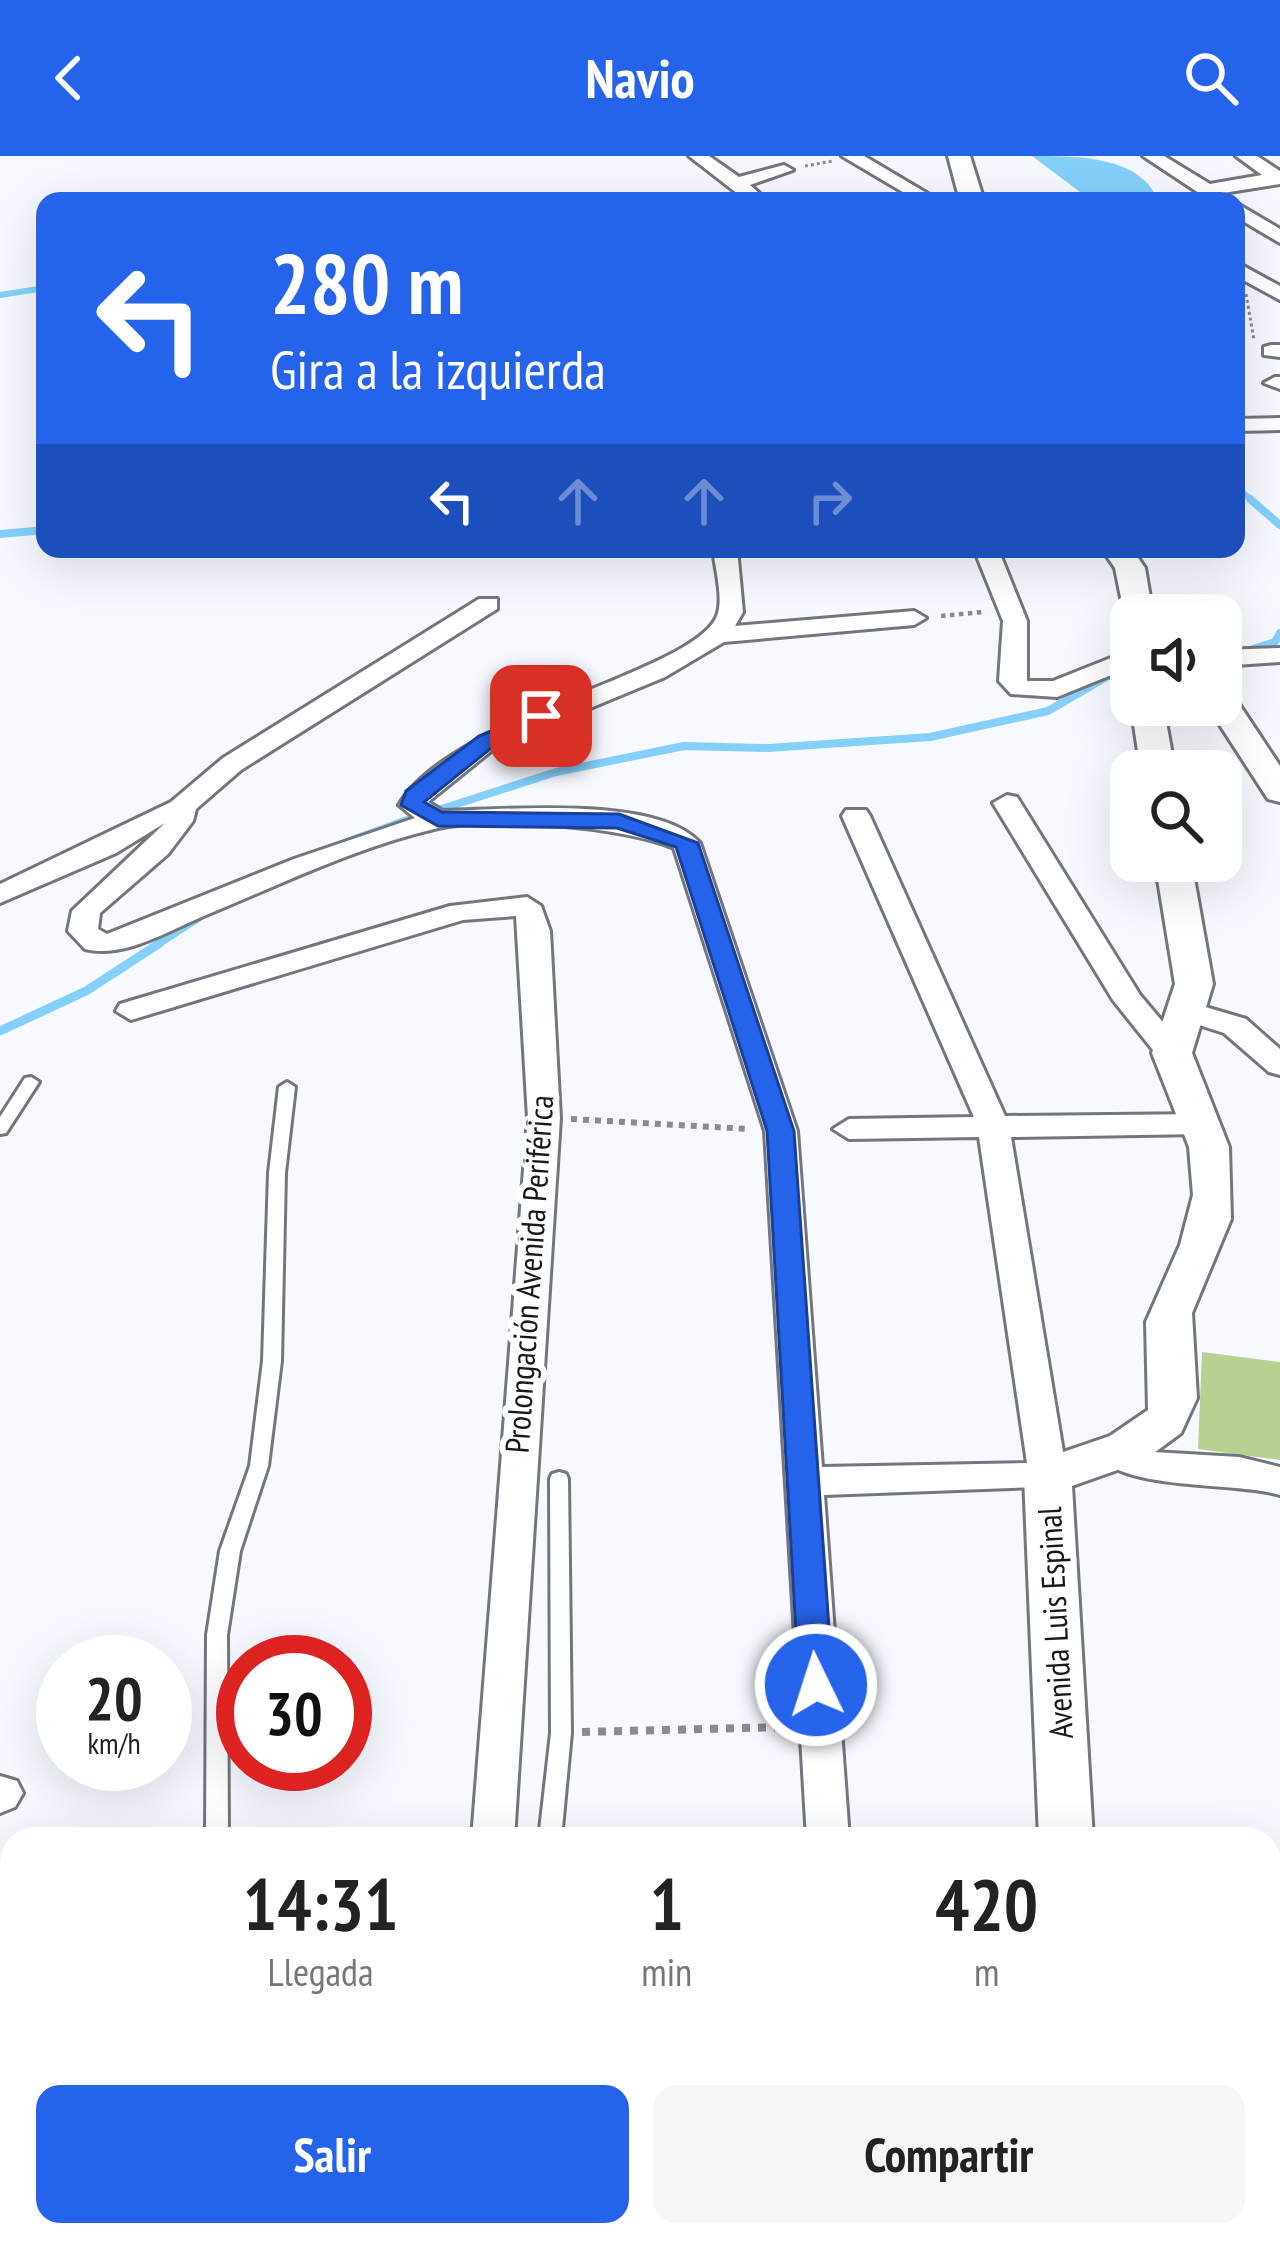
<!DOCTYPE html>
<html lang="es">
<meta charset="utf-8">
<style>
body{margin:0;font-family:"PT Sans Narrow",sans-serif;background:#f6f6f6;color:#222;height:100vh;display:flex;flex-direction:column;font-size:45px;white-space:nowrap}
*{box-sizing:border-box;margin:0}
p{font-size:39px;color:#767676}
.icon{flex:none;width:66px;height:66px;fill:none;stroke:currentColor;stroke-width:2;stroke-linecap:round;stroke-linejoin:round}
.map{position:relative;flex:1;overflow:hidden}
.side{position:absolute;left:0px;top:1671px;width:1281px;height:420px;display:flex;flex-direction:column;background:#fff;border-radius:36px 36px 0 0;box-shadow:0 12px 48px #0002}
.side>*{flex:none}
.hud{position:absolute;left:36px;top:36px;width:1209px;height:366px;border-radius:24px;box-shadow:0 12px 48px #0002;background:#2563eb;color:#fff;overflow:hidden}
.tools{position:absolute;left:1110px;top:438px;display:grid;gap:24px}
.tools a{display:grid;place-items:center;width:132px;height:132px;border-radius:24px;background:#fff;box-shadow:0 12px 48px #0002;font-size:60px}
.speed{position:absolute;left:36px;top:1479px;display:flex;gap:24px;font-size:60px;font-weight:700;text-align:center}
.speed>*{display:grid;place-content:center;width:156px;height:156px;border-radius:50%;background:#fff;box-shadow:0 12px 48px #0002;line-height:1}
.speed small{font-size:30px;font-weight:400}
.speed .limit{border:18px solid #d22;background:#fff;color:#111}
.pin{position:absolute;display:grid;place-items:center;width:102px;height:102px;color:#fff;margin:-51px;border-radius:24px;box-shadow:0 6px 18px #0006}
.me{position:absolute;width:132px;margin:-66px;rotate:356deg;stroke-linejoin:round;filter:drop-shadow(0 0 9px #0008)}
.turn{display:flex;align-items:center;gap:42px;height:252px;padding:0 36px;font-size:54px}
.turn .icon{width:156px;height:156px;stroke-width:2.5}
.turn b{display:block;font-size:84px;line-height:102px}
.lanes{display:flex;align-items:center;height:114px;padding:0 36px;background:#0003;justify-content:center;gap:60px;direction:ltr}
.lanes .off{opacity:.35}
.eta{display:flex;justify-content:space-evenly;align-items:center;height:204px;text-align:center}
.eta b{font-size:72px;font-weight:800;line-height:84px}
.primary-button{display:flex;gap:24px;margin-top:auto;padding:24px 36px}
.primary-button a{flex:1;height:138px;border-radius:24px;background:#2563eb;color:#fff;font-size:48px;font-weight:800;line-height:138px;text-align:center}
.primary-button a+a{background:#f6f6f6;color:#222}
header{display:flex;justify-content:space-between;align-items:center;height:156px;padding:0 36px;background:#2563eb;color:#fff;font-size:54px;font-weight:800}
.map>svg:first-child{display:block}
</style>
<header><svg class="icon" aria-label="back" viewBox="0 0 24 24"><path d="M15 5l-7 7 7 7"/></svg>Navio<svg class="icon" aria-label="search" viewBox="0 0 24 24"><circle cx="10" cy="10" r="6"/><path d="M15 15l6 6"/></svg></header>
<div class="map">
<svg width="1280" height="2091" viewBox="0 0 1280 2091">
<rect width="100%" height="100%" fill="#f6f9ff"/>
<path fill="#b8d193" d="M1202,1196L1280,1206V1304L1198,1293Z
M50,2079H157L155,2091H47Z"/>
<path fill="#84d0fb" d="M1032,0C1079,0 1141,0 1158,45H1092Z"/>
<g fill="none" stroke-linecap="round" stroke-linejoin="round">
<path stroke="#84d0fb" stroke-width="6" d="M0,139L45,132
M1236,331L1254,346"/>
<path stroke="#84d0fb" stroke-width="8" d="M1250,343L1280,369
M0,378L45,374
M1244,496L1275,486L1280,477
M432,656L556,616L684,590L768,592L930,581L1048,555L1108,520
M301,703L418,660
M155,790L203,759"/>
<path stroke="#84d0fb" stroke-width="9" d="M0,875L86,835L160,787"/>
<g stroke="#73767d" stroke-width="6">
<path id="service" d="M31,921L39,926L6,977L0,978V961L25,922Z
M287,926L295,931L285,1017L281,1205L268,1310L240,1395L227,1479L228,1683H206L207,1479L220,1395L250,1310L263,1205L269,1017L279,931Z
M559,1316L566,1318L568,1323L571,1577L561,1683H539L551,1577L550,1323L552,1318Z
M549,2079H573V2091H549Z"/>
</g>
<g stroke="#73767d" stroke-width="6">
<path id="minor" d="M689,0H709L739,21L784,9L793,14L750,29L768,45H747Z
M842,0H864L940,45H918Z
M1143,0H1164L1210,28L1262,19L1236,0H1257L1280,15V28L1223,37L1233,45H1211Z
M1236,47L1280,73V87L1236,61Z
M1236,106L1280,130V144L1236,120Z
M1271,189H1280V201L1264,199V191Z
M1275,221H1280V233L1264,227Z
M1280,262V274L1236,275V263Z
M713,393H737L743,456L735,470L914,455L926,462L914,469L724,486L665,521L496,591L428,646L443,655C505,654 657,639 700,687L797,975L822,1311L1027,1307L979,981L849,983L833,973L849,963L974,961L842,660L846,654H866L870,660L1005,960L1203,958L1219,968L1203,978L1011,981L1067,1320L1061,1330L824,1339L849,1683H807L765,975L674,692C622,670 494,660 438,672C359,690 281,728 206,759C170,774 124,803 85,793L68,775L72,755L165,667L116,697L0,747V728L171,646L223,602L479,443H497V453L241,614L196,653L193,665L168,698L100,757L98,773L107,778L294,703L415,662L399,649C453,558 702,516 718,457C723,440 715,411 713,393Z
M974,393H998L1027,465V525H1053L1131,494V511L1057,541L1011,538L999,525L1003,465Z
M1280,492V506L1221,510V494Z
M1007,639L1017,641L1140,839L1183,890L1187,897L1183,904H1161L1113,844L993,647Z
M527,741L541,750L550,775L560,962L514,1683H472L528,962L516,760L463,764L131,864L116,855L120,848L450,750Z
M1185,845L1246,863L1280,893V919L1269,916L1224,877L1174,861L1170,854L1174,847Z
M1113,1281L1153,1296L1239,1301L1280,1311V1339C1236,1325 1117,1336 1095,1295L1100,1285Z
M0,1620L17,1625L23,1637L15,1651L0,1657Z
M12,1774V1821L0,1826V1779Z
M1269,1786H1280V1826H1269Z
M12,1976V2028L0,2033V1980Z
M169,2079H217L214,2091H166Z
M304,2079H413L418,2091H309Z
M463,2079H511V2091H463Z
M848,2079H896L898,2091H850Z
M1132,2079H1180L1181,2091H1133Z"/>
</g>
<g stroke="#73767d" stroke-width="6">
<path id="tertiary" d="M948,0H970L984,45H960Z
M1102,393H1132L1145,412L1153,459H1131V467L1126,466L1115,412Z
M1221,536L1233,539L1280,610V646L1268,643L1207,549H1221Z
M1131,549H1163L1175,615H1141Z
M1155,705H1191L1213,828L1192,897L1229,991L1231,1063L1192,1157L1197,1242L1181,1277L1143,1305L1072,1330L1093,1683H1039L1024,1320L1031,1307L1110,1280L1148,1254L1146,1166L1180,1089L1193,1039L1189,991L1152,897L1175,828Z
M985,2079H1047L1045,2091H983Z"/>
</g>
<path stroke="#898b90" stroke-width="3" stroke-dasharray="3 3" stroke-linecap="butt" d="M805,10L833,5
M1246,138L1254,184"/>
<path stroke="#898b90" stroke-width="4.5" stroke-dasharray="4.5 4.5" stroke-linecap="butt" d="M941,460L983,456"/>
<path stroke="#898b90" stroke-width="6" stroke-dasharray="6 6" stroke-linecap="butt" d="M571,963L749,973"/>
<path stroke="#898b90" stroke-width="8" stroke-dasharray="8 8" stroke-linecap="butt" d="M582,1576L785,1571"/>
<use href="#service" fill="#fff" fill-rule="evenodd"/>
<use href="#minor" fill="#fff" fill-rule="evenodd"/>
<use href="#tertiary" fill="#fff" fill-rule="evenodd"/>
</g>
<path fill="#2563eb" stroke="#184099" stroke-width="3" d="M541,554L552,560L548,565L495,589L424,646L442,656L619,658L698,687L794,975L833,1529L828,1539H804L799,1529L767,975L676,691L617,672L438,670L401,649L406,635L479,580Z"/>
<g text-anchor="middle" stroke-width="12" stroke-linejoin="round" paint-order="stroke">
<g font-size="33" fill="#17181b" stroke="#fff">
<text transform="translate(529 1118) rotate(-86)" y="12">Prolongación Avenida Periférica</text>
<text transform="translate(1055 1467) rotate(-93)" y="12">Avenida Luis Espinal</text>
</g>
</g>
</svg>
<div class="tools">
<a><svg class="icon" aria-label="sound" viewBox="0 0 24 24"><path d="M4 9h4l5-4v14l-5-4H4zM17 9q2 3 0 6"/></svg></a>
<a><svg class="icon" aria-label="search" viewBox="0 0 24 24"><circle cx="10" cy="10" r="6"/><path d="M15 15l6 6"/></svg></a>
</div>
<div class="speed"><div>20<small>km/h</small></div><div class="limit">30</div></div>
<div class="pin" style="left:541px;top:560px;background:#d93025"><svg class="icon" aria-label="arrive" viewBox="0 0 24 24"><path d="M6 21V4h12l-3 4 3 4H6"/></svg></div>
<svg class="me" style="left:816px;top:1529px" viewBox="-20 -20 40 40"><circle r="17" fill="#2563eb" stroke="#fff" stroke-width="3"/><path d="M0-11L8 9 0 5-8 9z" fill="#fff"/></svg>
<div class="hud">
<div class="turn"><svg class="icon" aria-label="left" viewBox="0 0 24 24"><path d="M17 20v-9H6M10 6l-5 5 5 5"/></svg><div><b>280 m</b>Gira a la izquierda</div></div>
<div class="lanes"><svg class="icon" aria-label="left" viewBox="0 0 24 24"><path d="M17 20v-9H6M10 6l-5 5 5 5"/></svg><svg class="icon off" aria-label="ahead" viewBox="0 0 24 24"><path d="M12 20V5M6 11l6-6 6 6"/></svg><svg class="icon off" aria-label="ahead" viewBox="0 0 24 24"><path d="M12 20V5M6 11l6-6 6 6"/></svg><svg class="icon off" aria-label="right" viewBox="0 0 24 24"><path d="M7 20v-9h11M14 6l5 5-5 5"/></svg></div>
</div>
<section class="side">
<div class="eta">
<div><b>14:31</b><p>Llegada</p></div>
<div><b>1</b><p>min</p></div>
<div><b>420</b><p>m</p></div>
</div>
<div class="primary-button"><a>Salir</a><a>Compartir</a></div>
</section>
</div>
